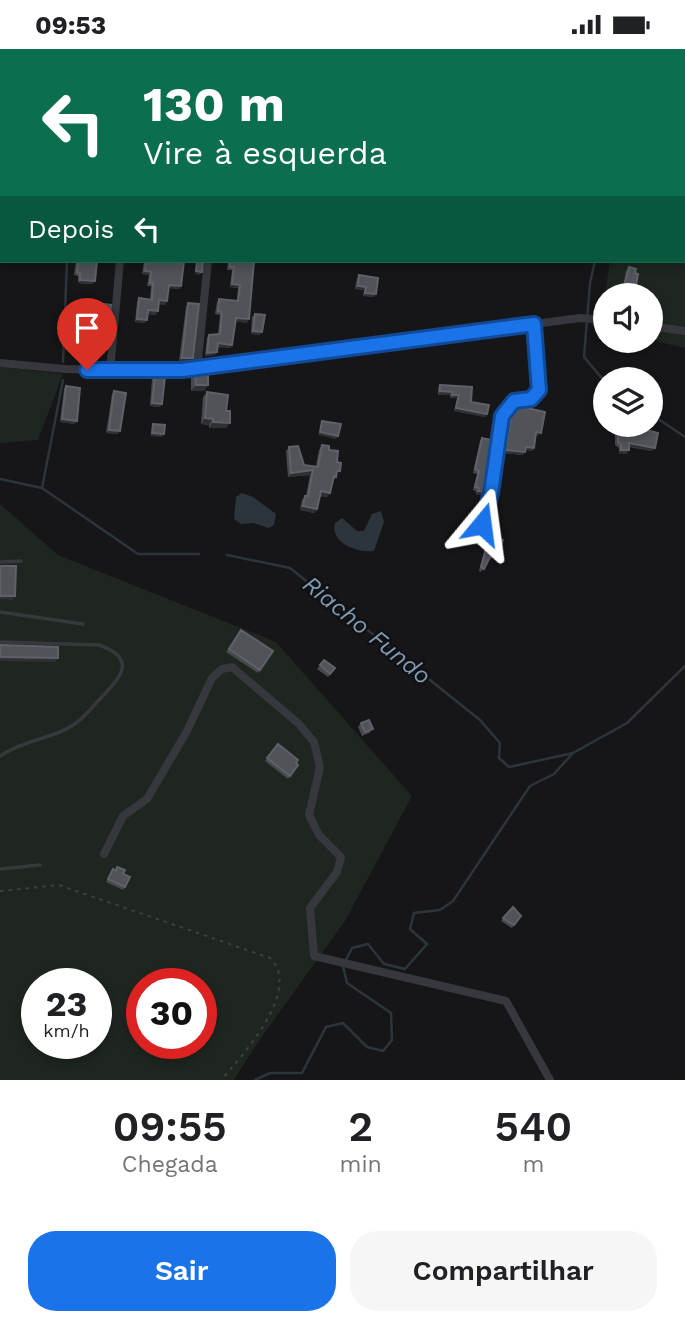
<!DOCTYPE html>
<html lang="pt">
<meta charset="utf-8">
<style>
body{margin:0;font-family:"Work Sans",sans-serif;background:#f6f6f6;color:#202124;height:100vh;display:flex;flex-direction:column;font-size:26px;white-space:nowrap}
*{box-sizing:border-box;margin:0}
p{font-size:23px;color:#757577}
.icon{flex:none;width:38px;height:38px;fill:none;stroke:currentColor;stroke-width:2;stroke-linecap:round;stroke-linejoin:round}
.map{position:relative;height:1031px;overflow:hidden}
.panel{display:flex;flex-direction:column;background:#fff;flex:1}
.panel>*{flex:none}
.guide{position:absolute;left:0px;top:0px;width:686px;height:214px;box-shadow:0 4px 10px #0003;background:#0b6e4f;color:#fff;overflow:hidden}
.buttons{position:absolute;left:593px;top:234px;display:grid;gap:14px}
.buttons a{display:grid;place-items:center;width:70px;height:70px;border-radius:50%;background:#fff;box-shadow:0 4px 10px #0003;font-size:35px}
.speed{position:absolute;left:21px;top:919px;display:flex;gap:14px;font-size:35px;font-weight:700;text-align:center}
.speed>*{display:grid;place-content:center;width:91px;height:91px;border-radius:50%;background:#fff;box-shadow:0 4px 10px #0003;line-height:1}
.speed small{font-size:18px;font-weight:400}
.speed .limit{border:10px solid #d22;background:#fff;color:#111}
.pin{position:absolute;display:grid;place-items:center;width:60px;height:60px;color:#fff;margin:-72px -30px;border-radius:50% 50% 50% 0;rotate:-45deg;box-shadow:0 0 7px #0007}
.pin .icon{rotate:45deg}
.me{position:absolute;width:77px;margin:-38px;rotate:16deg;stroke-linejoin:round;filter:drop-shadow(0 0 5px #0008)}
.turn{display:flex;align-items:center;gap:24px;height:147px;padding:0 28px;font-size:32px}
.turn .icon{width:91px;height:91px;stroke-width:2.5}
.turn b{display:block;font-size:49px;line-height:60px}
.then{display:flex;align-items:center;height:66px;padding:0 28px;background:#0003;gap:14px;font-size:26px}
.eta{display:flex;justify-content:space-evenly;align-items:center;height:119px;text-align:center}
.eta b{font-size:42px;font-weight:600;line-height:49px}
.primary-button{display:flex;gap:14px;margin-top:auto;padding:14px 28px}
.primary-button a{flex:1;height:80px;border-radius:28px;background:#1a73e8;color:#fff;font-size:28px;font-weight:600;line-height:80px;text-align:center}
.primary-button a+a{background:#f6f6f6;color:#202124}
.status{display:flex;justify-content:space-between;align-items:center;height:49px;padding:0 35px;background:#fff;direction:ltr}
.status svg{height:19px;fill:currentColor}
.map>svg:first-child{display:block}
</style>
<div class="status"><b>09:53</b><svg viewBox="0 0 49 12"><path d="M0 12V9h3v3zM5 12V6h3v6zM10 12V3h3v9zM15 12V0h3v12zM26 1h20v11H26zM47 4h2v5h-2z"/></svg></div>
<div class="map">
<svg width="685" height="1031" viewBox="0 0 685 1031">
<rect width="100%" height="100%" fill="#161618"/>
<path fill="#1e261f" fill-rule="evenodd" d="M641,0H685V299L651,291V247H606L605,280L600,279L610,212H684V2Z
M0,318L63,325L38,391L0,394Z
M0,455L58,506L276,593L412,747L345,872L254,999L234,1031H0ZM37,934H96V994H37ZM142,934H201V994H142Z"/>
<path fill="#2c353c" d="M242,444L253,448L276,465L274,476L269,479L253,474L241,475L234,470L236,448Z
M381,462L384,473L374,502C357,504 330,494 335,474L342,469L357,482H364L372,465Z"/>
<g fill="none" stroke-linecap="round" stroke-linejoin="round">
<path stroke="#2c353c" stroke-width="2.5" d="M75,2V0
M638,2L639,0
M595,212L590,234L584,308L606,334
M63,313L67,212
M651,365L685,388
M0,430L42,439L138,505H199
M42,439L63,331
M227,506L290,519L480,671L500,694L499,709L509,718L573,704L627,674L685,617
M346,911L352,899L368,895L384,915L405,920L427,895L410,880L414,864L440,861L453,852L530,737L554,725L573,704
M255,1031L270,1024H302L326,978L343,974L367,998L383,1002L392,991L391,964L347,934L343,917"/>
<path stroke="#3d3f44" stroke-width="2" stroke-dasharray="3.5 5" stroke-linecap="butt" d="M0,842L59,836L270,909C303,941 242,1007 221,1031"/>
<path stroke="#37383d" stroke-width="3.5" d="M0,513L21,512
M0,563L83,575
M0,593L99,596C139,610 120,629 99,651C92,658 85,668 76,674C54,690 23,691 0,707
M0,820L40,816"/>
<path stroke="#37383d" stroke-width="8" d="M140,2V0
M228,2V0
M651,277L685,282
M0,314L65,320L182,322L580,269L606,271
M197,320L208,212
M110,322L120,212
M482,475L491,444L502,367L514,352L531,350L539,341L534,275
M104,805L123,767L147,750L187,682L212,629L222,620L232,618L299,675L314,693L320,718L309,766L319,786L341,808L337,823L310,859L314,907L506,952L550,1031"/>
</g>
<path fill="#47494d" d="M76,212H92L93,235L78,234V227L74,226Z
M144,212H184L179,240L169,239L165,256L159,255L156,266L148,265L145,274L135,273L137,253L139,249L150,250L151,237H147L149,226L142,225Z
M228,212H254L247,274L235,272L232,296L230,299L217,298L215,306L205,307L207,289L209,286L218,285L220,266L215,265L217,253L219,250L237,251L238,239L230,238L232,221H227Z
M629,218L635,224L633,239L623,237L626,222Z
M359,226L376,245L374,248L363,247L364,241L355,240L357,229Z
M86,253L111,256L108,295L102,303L93,302L96,270L83,269L84,257Z
M188,254L193,309L191,313L179,312L186,258Z
M255,265L260,286L251,285L252,268Z
M195,322L208,336L204,342H191V328Z
M155,327L162,355L160,358L150,357L152,330Z
M440,336L471,353L487,365L485,368L454,362L457,349H450V346H438V339Z
M66,337L77,372L74,375L60,373L64,340Z
M114,342L120,382L117,385L106,384L112,345Z
M207,343L226,362V379H209V376L201,375L203,348Z
M518,357L539,387L536,386L534,399L532,402L525,401L523,406L503,404L509,368Z
M646,381L652,402L629,398V401L626,405L619,404V399L615,396V385L618,382L645,383Z
M482,389L489,407L483,447L476,445V442L473,441L477,425L473,424L480,392Z
M322,396L329,401L337,413V427L333,432L330,444L327,448L320,447L317,460L314,464L300,461L302,451L306,447L310,426L288,428L286,402L289,398L304,416L316,417L319,401Z
M470,467L475,482L499,503L497,506H495L492,510L489,509L481,523L479,522L485,499L461,489L468,470Z
M241,581L273,602L258,624L226,603Z
M324,611L335,619L328,628L317,620Z
M361,674L371,683L362,687L358,678Z
M278,695L298,716L288,730L265,712Z
M113,820L123,825L125,838L123,841L106,833Z
M521,867L512,879L501,872L503,869Z"/>
<path fill="#2f3033" d="M145,222L151,223L149,226L142,225Z
M196,222L202,223L200,226L194,225Z
M80,231L95,232L93,235H84L78,234Z
M625,234L636,236L633,239L623,237Z
M232,235L240,236L238,239L230,238Z
M169,236L181,237L179,240L167,239Z
M358,237L366,238L364,241L355,240Z
M365,244L376,245L374,248L363,247Z
M159,251L167,252L165,256L157,255Z
M148,261L158,262L156,266L146,265Z
M85,265L98,267L96,270L83,269Z
M236,269L249,270L247,274L233,272Z
M137,270L147,271L145,274L135,273Z
M253,282L262,283L260,286L251,285Z
M218,294L232,296L230,299L215,297Z
M95,299L104,300L102,303L93,302Z
M217,303L215,306L205,307L207,304Z
M182,309H193L191,313L179,312Z
M196,336H208L204,342H191Z
M440,342L453,343L450,346H438Z
M452,346H459L457,349H450Z
M152,354L162,355L160,358L150,357Z
M456,359L487,365L485,368L454,362Z
M205,369L213,370L209,376L201,375Z
M62,370L77,372L74,375L60,373Z
M213,373L230,374L226,379H209Z
M109,381L120,382L117,385L106,384Z
M320,383L338,387L336,390L318,386Z
M152,384L164,385L162,388L150,387Z
M629,394L655,399L652,402L627,397Z
M526,398L534,399L532,402L523,401Z
M506,401L525,403L523,406L503,404Z
M621,401H629L626,405L619,404Z
M313,421L310,426L288,428L291,424Z
M321,442L330,444L327,448L318,447Z
M478,442L486,443L483,447L476,445Z
M303,457L317,460L314,464L300,461Z
M464,486L487,496L485,499L461,489Z
M0,547H15L12,551L0,550Z
M0,608L58,609L55,613L0,612Z"/>
<path fill="#525359" stroke="#5f6168" stroke-width="2" d="M101,0H119V2H101Z
M152,0H172V2H151Z
M203,0H216V1L209,0V2H202Z
M257,0H274V2H257Z
M78,212H97L95,232L80,231V224L77,223Z
M146,212H184L181,237L169,236L167,252L159,251L158,262L148,261L147,271L137,270L139,249L152,251L153,234H150L151,223L145,222Z
M197,212H203L202,223L196,222Z
M230,212H254L249,270L236,269L232,296L218,294L217,303L207,304L209,286L220,285L222,263L218,262L219,250L238,252L240,236L232,235L234,218H230Z
M629,218L636,220L635,224L638,225L636,236L625,234Z
M359,226L378,229L376,245L365,244L366,238L358,237Z
M86,253L111,256L108,295H106L104,300L95,299L98,267L85,265Z
M188,254L199,255L193,309H182Z
M255,265L265,266L262,283L253,282Z
M195,322H208V336H196Z
M155,327H165L162,355L152,354Z
M440,336L472,338L471,353L489,356L487,365L456,359L459,346H452L453,343L440,342Z
M66,337L80,339L77,372L62,370Z
M114,342L126,344L120,382L109,381Z
M207,343L228,346L226,362H230V374L213,373V370L205,369Z
M518,357L545,363L541,384L536,383L534,399L526,398L525,403L506,401L511,365Z
M322,372L341,375L338,387L320,383Z
M153,375L165,376L164,385L152,384Z
M646,381L658,384L655,399L629,394V401H621V396L618,393V382L645,383Z
M482,389L491,391L489,407H491L486,443L478,442L479,439L475,438L479,422L475,420Z
M322,396L329,397V401L338,402L337,413L341,414L340,422H337L336,428L334,427L330,444L321,442L317,460L303,457L305,447H308L313,421L291,424L289,398L298,397L304,416L318,418Z
M470,467L478,470L475,482L503,491L499,503L497,502L494,507L491,506L484,520L481,518L487,496L464,486Z
M0,517H16L15,547H0Z
M241,581L273,602L260,621L229,600Z
M0,596L58,598V609L0,608Z
M324,611L335,619L330,625L320,616Z
M369,671L373,680L365,683L361,674Z
M278,695L298,711L296,714L298,716L290,727L267,709Z
M117,818L125,821L123,825L130,828L125,838L108,830L113,820L116,822Z
M513,858L521,867L514,876L503,869Z"/>
<g fill="none" stroke-linecap="round" stroke-linejoin="round">
<g stroke="#114b97" stroke-width="18">
<path id="route" d="M87,321H182L534,275L539,341L531,350L514,352L502,367L491,444L482,475"/>
</g>
<use href="#route" stroke="#1a73e8" stroke-width="12"/>
</g>
<g text-anchor="middle" stroke-width="5" stroke-linejoin="round" paint-order="stroke">
<g font-size="24" font-style="italic" fill="#7f9bb3" stroke="#111113">
<text transform="translate(367 581) rotate(39)" y="8">Riacho Fundo</text>
</g>
</g>
</svg>
<div class="buttons">
<a><svg class="icon" aria-label="sound" viewBox="0 0 24 24"><path d="M4 9h4l5-4v14l-5-4H4zM17 9q2 3 0 6"/></svg></a>
<a><svg class="icon" aria-label="layers" viewBox="0 0 24 24"><path d="M12 4l9 5-9 5-9-5zM3 14l9 5 9-5"/></svg></a>
</div>
<div class="speed"><div>23<small>km/h</small></div><div class="limit">30</div></div>
<div class="pin" style="left:87px;top:321px;background:#d93025"><svg class="icon" aria-label="arrive" viewBox="0 0 24 24"><path d="M6 21V4h12l-3 4 3 4H6"/></svg></div>
<svg class="me" style="left:482px;top:475px" viewBox="-20 -20 40 40"><path d="M0-17L14 15 0 8-14 15z" fill="#1a73e8" stroke="#fff" stroke-width="4"/></svg>
<div class="guide">
<div class="turn"><svg class="icon" aria-label="left" viewBox="0 0 24 24"><path d="M17 20v-9H6M10 6l-5 5 5 5"/></svg><div><b>130 m</b>Vire à esquerda</div></div>
<div class="then">Depois<svg class="icon" aria-label="left" viewBox="0 0 24 24"><path d="M17 20v-9H6M10 6l-5 5 5 5"/></svg></div>
</div>
</div>
<section class="panel">
<div class="eta">
<div><b>09:55</b><p>Chegada</p></div>
<div><b>2</b><p>min</p></div>
<div><b>540</b><p>m</p></div>
</div>
<div class="primary-button"><a>Sair</a><a>Compartilhar</a></div>
</section>
